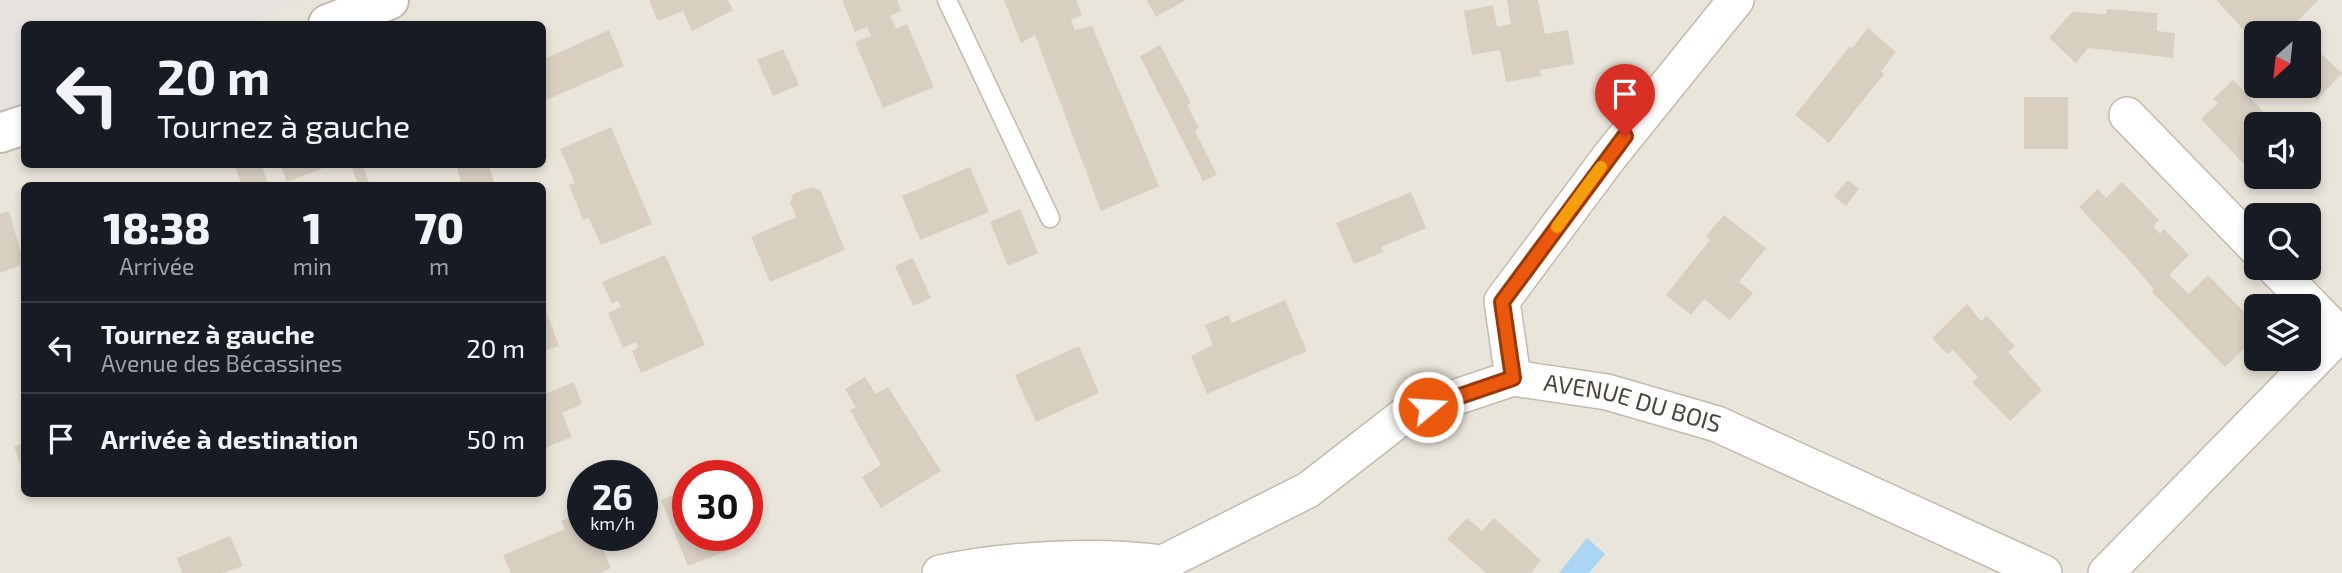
<!DOCTYPE html>
<html lang="fr">
<meta charset="utf-8">
<style>
body{margin:0;font-family:"Exo 2",sans-serif;background:#20242c;color:#f1f3f6;height:100vh;display:flex;flex-direction:column;font-size:26px;white-space:nowrap}
*{box-sizing:border-box;margin:0}
p{font-size:23px;color:#9ea1a6}
.icon{flex:none;width:38px;height:38px;fill:none;stroke:currentColor;stroke-width:2;stroke-linecap:round;stroke-linejoin:round}
.map{position:relative;flex:1;overflow:hidden}
.panel{position:absolute;left:21px;top:182px;width:525px;height:315px;display:flex;flex-direction:column;background:#171b24;border-radius:10px;box-shadow:0 4px 10px #0003}
.panel>*{flex:none}
.banner{position:absolute;left:21px;top:21px;width:525px;height:147px;border-radius:10px;box-shadow:0 4px 10px #0003;background:#171b24;color:#f1f3f6;overflow:hidden}
.needle{width:46px;rotate:207deg}
.fabs{position:absolute;left:2244px;top:21px;display:grid;gap:14px}
.fabs a{display:grid;place-items:center;width:77px;height:77px;border-radius:10px;background:#171b24;box-shadow:0 4px 10px #0003;font-size:35px}
.speed{position:absolute;left:567px;top:460px;display:flex;gap:14px;font-size:35px;font-weight:700;text-align:center}
.speed>*{display:grid;place-content:center;width:91px;height:91px;border-radius:50%;background:#171b24;box-shadow:0 4px 10px #0003;line-height:1}
.speed small{font-size:18px;font-weight:400}
.speed .limit{border:10px solid #d22;background:#fff;color:#111}
.pin{position:absolute;display:grid;place-items:center;width:60px;height:60px;color:#fff;margin:-72px -30px;border-radius:50% 50% 50% 0;rotate:-45deg;box-shadow:0 0 7px #0007}
.pin .icon{rotate:45deg}
.me{position:absolute;width:77px;margin:-38px;rotate:72deg;stroke-linejoin:round;filter:drop-shadow(0 0 5px #0008)}
.turn{display:flex;align-items:center;gap:24px;height:147px;padding:0 21px;font-size:32px}
.turn .icon{width:91px;height:91px;stroke-width:2.5}
.turn b{display:block;font-size:49px;line-height:60px}
.eta{display:flex;justify-content:space-evenly;align-items:center;height:119px;text-align:center}
.eta b{font-size:42px;font-weight:800;line-height:49px}
ul{padding:0;list-style:none}
li{display:flex;align-items:center;gap:21px;height:91px;padding:0 21px;border-top:2px solid #363941}
li div{flex:1}
li b{display:block;font-size:26px}
li em{font-style:normal}
.map>svg:first-child{display:block}
</style>
<div class="map">
<svg width="2342" height="573" viewBox="0 0 2342 573">
<rect width="100%" height="100%" fill="#f6f3ec"/>
<path fill="#eae5da" fill-rule="evenodd" d="M300,0H2342V573H0V105L24,96V164H542V24H229ZM2256,33H2308V86H2256ZM2256,124H2308V177H2256ZM24,186H542V494H24ZM2256,215H2308V268H2256ZM2256,306H2308V359H2256ZM583,476H642V536H583ZM688,476H747V536H688Z"/>
<path fill="#e6e2dd" d="M0,0H308L242,24H24V104L0,113Z"/>
<path fill="#a9d4f2" d="M1587,538L1605,554L1589,573H1559Z"/>
<path fill="#d8cfc1" d="M649,0H728L733,10L692,31L683,11L658,21Z
M842,0H897L901,11L890,16L896,29L907,24L934,87L883,108L855,42L871,36L867,27L855,32Z
M1004,0H1076L1082,15L1071,20L1075,30L1092,26L1159,186L1101,211L1035,35L1021,43Z
M1147,0H1186L1156,17Z
M1507,0H1538L1545,34L1568,30L1574,64L1540,70L1541,76L1506,82L1500,50L1472,55L1464,11L1493,5L1497,27L1511,24Z
M2216,0H2318L2293,26L2300,33H2256V43Z
M2107,9L2157,13V31L2175,33L2173,58L2088,48L2076,63L2049,38L2072,12L2106,14Z
M1868,28L1896,52L1881,71L1884,74L1829,143L1795,115L1850,46L1852,48Z
M609,30L624,66L542,102V60Z
M2308,42L2342,73L2317,100L2303,86H2308Z
M1160,45L1191,103L1187,105L1199,128L1195,131L1217,175L1203,181L1140,56Z
M783,49L799,85L773,96L757,60Z
M2233,80L2275,124H2256V177H2268L2262,183L2201,119L2218,103L2213,99Z
M2024,97H2068V149H2024Z
M611,127L652,224L601,245L589,218L583,220L569,185L575,183L560,149Z
M234,164H261L269,186H242Z
M280,164H331V165L287,182Z
M362,164L370,185L367,186H359L352,168Z
M456,164H488L496,186H462Z
M970,167L989,212L920,240L902,196Z
M1848,180L1859,189L1846,206L1834,196Z
M2122,182L2159,220L2153,226L2160,234L2164,229L2189,255L2169,275L2189,294L2208,275L2256,324V337L2225,367L2152,292L2154,289L2128,259L2079,207L2098,189L2106,198Z
M811,187L820,190L845,250L770,282L751,237L796,217L790,203L793,194Z
M1411,192L1426,228L1381,247L1383,252L1354,264L1336,223Z
M1020,209L1038,253L1008,266L990,222Z
M9,211L24,264L0,273V214Z
M1724,215L1766,248L1739,282L1753,293L1730,320L1704,299L1691,315L1666,295L1710,240L1706,236Z
M665,255L705,345L641,373L632,351L638,348L636,342L623,348L608,313L621,307L618,301L612,304L602,282Z
M913,258L931,298L913,306L895,266Z
M1285,300L1307,351L1207,394L1191,356L1213,345L1205,325L1228,315L1232,323Z
M543,303L559,346L542,352V304Z
M1967,304L1981,321L1987,316L2015,346L2008,352L2042,390L2010,421L1972,382L1978,377L1953,350L1947,354L1932,338Z
M1079,346L1099,393L1036,422L1015,375Z
M865,377L876,394L888,387L941,471L881,508L862,477L881,465L850,410L856,407L845,389Z
M574,382L582,404L562,413L572,437L542,449V395Z
M24,443V474L14,446Z
M688,489V536H729L734,548L688,566L661,500Z
M583,512V536H597L611,568L599,573H511L503,555L565,529L561,521Z
M1467,518L1482,531L1494,518L1541,560L1531,573H1486L1447,539Z
M230,536L243,566L222,573H182L177,558Z"/>
<g fill="none" stroke-linecap="round" stroke-linejoin="round">
<g stroke="#c2bbae" stroke-width="21">
<path id="service" d="M947,0L1050,218"/>
</g>
<g stroke="#c2bbae" stroke-width="38">
<g id="minor">
<path d="M2127,115L2256,248"/>
<path d="M2275,268L2340,335"/>
<path d="M1513,378L1502,301L1610,156L1736,0"/>
<path d="M940,573C1007,559 1095,554 1163,563"/>
<path id="s1" d="M1160,573L1163,563L1308,490L1406,414L1513,378L1607,392L1717,424L2044,573"/>
<path d="M2106,573L2342,332"/>
</g>
</g>
<g stroke="#c2bbae" stroke-width="42">
<path id="tertiary" d="M328,24L389,0
M0,133L24,125"/>
</g>
<use href="#service" stroke="#fff" stroke-width="18"/>
<use href="#minor" stroke="#fff" stroke-width="35"/>
<use href="#tertiary" stroke="#fff" stroke-width="38"/>
</g>
<g fill="none" stroke-linecap="round" stroke-linejoin="round">
<g stroke="#983908" stroke-width="18">
<path id="route" d="M1428,407L1513,378L1502,302L1625,136"/>
</g>
<use href="#route" stroke="#ea580c" stroke-width="12"/>
<path stroke="#f59e0b" stroke-width="12" d="M1557,227L1601,167"/>
</g>
<g text-anchor="middle" stroke-width="5" stroke-linejoin="round" paint-order="stroke">
<g font-size="24" fill="#4b4439" stroke="#fff">
<text dy="8" stroke="none"><textPath href="#s1" startOffset="532">AVENUE DU BOIS</textPath></text>
</g>
</g>
</svg>
<div class="fabs">
<a><svg class="needle" viewBox="-14 -14 28 28"><path d="M0-13l5 13h-10z" fill="#e53935"/><path d="M0 13l5-13h-10z" fill="#9ea1a6"/></svg></a>
<a><svg class="icon" aria-label="sound" viewBox="0 0 24 24"><path d="M4 9h4l5-4v14l-5-4H4zM17 9q2 3 0 6"/></svg></a>
<a><svg class="icon" aria-label="search" viewBox="0 0 24 24"><circle cx="10" cy="10" r="6"/><path d="M15 15l6 6"/></svg></a>
<a><svg class="icon" aria-label="layers" viewBox="0 0 24 24"><path d="M12 4l9 5-9 5-9-5zM3 14l9 5 9-5"/></svg></a>
</div>
<div class="speed"><div>26<small>km/h</small></div><div class="limit">30</div></div>
<div class="pin" style="left:1625px;top:136px;background:#d93025"><svg class="icon" aria-label="arrive" viewBox="0 0 24 24"><path d="M6 21V4h12l-3 4 3 4H6"/></svg></div>
<svg class="me" style="left:1428px;top:407px" viewBox="-20 -20 40 40"><circle r="17" fill="#ea580c" stroke="#fff" stroke-width="3"/><path d="M0-11L8 9 0 5-8 9z" fill="#fff"/></svg>
<div class="banner">
<div class="turn"><svg class="icon" aria-label="left" viewBox="0 0 24 24"><path d="M17 20v-9H6M10 6l-5 5 5 5"/></svg><div><b>20 m</b>Tournez à gauche</div></div>
</div>
<section class="panel">
<div class="eta">
<div><b>18:38</b><p>Arrivée</p></div>
<div><b>1</b><p>min</p></div>
<div><b>70</b><p>m</p></div>
</div>
<ul>
<li><svg class="icon" aria-label="left" viewBox="0 0 24 24"><path d="M17 20v-9H6M10 6l-5 5 5 5"/></svg><div><b>Tournez à gauche</b><p>Avenue des Bécassines</p></div><em>20 m</em></li>
<li><svg class="icon" aria-label="arrive" viewBox="0 0 24 24"><path d="M6 21V4h12l-3 4 3 4H6"/></svg><div><b>Arrivée à destination</b></div><em>50 m</em></li>
</ul>
</section>
</div>
